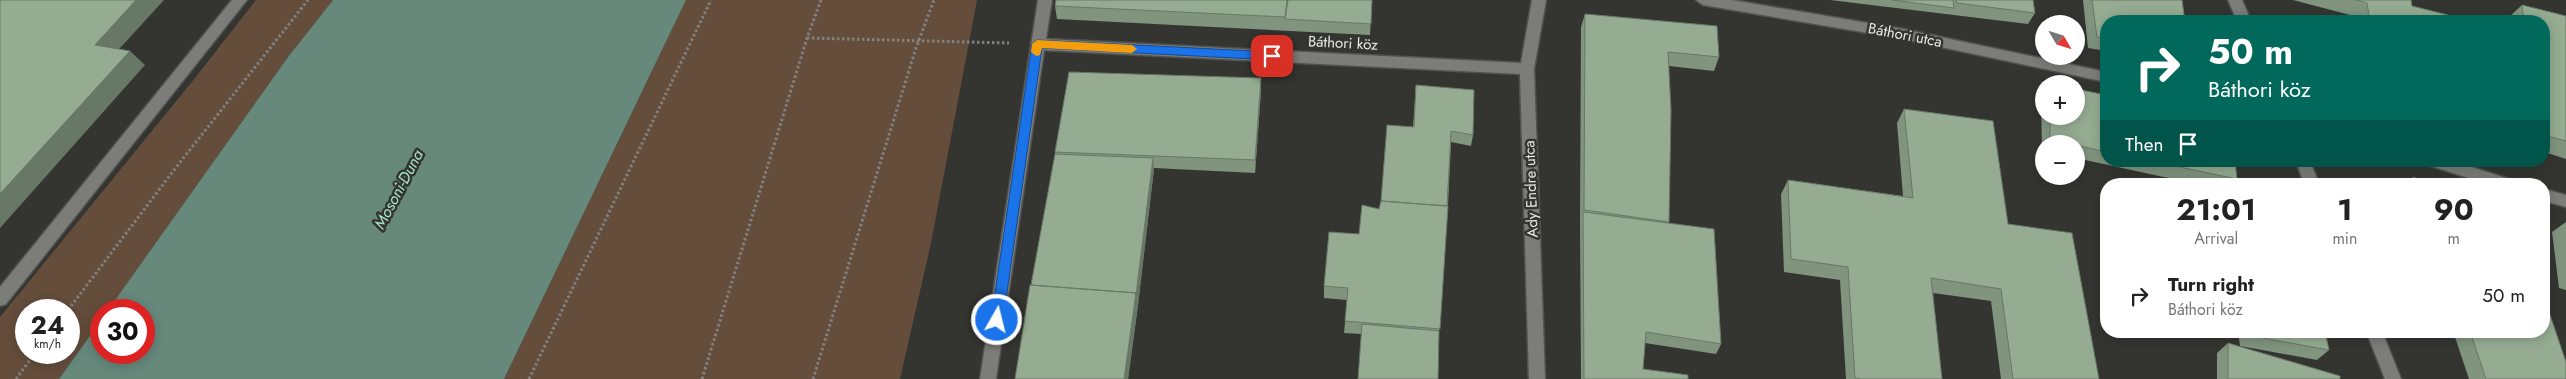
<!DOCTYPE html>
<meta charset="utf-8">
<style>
body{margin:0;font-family:Jost,sans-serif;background:#f6f6f6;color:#222;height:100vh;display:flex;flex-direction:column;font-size:19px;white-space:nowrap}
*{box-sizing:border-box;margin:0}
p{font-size:16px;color:#767676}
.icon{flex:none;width:28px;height:28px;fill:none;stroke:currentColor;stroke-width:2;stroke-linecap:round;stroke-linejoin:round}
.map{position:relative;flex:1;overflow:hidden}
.panel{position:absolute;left:2100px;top:178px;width:450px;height:160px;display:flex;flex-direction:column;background:#fff;border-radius:20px;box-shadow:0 2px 12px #0003}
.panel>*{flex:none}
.hud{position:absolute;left:2100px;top:15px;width:450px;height:152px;border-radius:20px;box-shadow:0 2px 12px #0003;background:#00695c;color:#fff;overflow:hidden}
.needle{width:32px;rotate:128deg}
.buttons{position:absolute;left:2035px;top:15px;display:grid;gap:10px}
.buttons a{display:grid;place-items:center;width:50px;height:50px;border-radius:50%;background:#fff;box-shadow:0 2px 12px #0003;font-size:25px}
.speed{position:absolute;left:15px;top:299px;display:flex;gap:10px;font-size:25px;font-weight:700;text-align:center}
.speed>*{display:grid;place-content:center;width:65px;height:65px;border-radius:50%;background:#fff;box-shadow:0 2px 12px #0003;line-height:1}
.speed small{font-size:12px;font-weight:400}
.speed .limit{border:8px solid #d22;background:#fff;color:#111}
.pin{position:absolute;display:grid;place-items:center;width:42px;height:42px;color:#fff;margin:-21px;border-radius:10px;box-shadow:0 2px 8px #0006}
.me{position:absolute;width:55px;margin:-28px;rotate:8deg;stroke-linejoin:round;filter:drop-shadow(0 0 4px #0008)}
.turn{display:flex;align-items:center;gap:18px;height:105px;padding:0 25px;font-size:22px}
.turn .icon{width:65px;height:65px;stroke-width:2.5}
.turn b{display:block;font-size:35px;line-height:42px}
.then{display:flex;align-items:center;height:48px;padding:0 25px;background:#0003;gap:10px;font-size:19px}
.eta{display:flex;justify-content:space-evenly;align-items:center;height:85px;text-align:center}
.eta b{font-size:30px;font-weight:700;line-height:35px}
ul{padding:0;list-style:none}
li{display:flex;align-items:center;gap:15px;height:65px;padding:0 25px}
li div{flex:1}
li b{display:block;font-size:19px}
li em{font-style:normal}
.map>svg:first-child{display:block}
</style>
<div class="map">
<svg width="2566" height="379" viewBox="0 0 2566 379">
<rect width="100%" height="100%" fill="#343431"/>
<path fill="#654d3c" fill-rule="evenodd" d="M256,0H333L288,57L108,310H101V320L59,379H0V317L191,83ZM26,310H69V352H26Z
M686,0H977L931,243L900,379H504Z"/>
<path fill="#66897c" d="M333,0H686L504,379H59L101,320V352H144V310H108L288,57Z"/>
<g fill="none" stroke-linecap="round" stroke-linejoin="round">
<g stroke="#51514f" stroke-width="3">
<path id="lane" d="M232,0H247L6,304L0,306V287Z"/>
</g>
<g stroke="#51514f" stroke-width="3">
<path id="street" d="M1038,0H1052L1046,39L1521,63L1532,0H1546L1534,69L1545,379H1529L1520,74L1044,50L996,379H980Z
M1696,0H1732L1903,29L2106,72V82L1903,39L1703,5Z
M2228,0H2242L2251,21H2237Z
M2296,161H2310L2319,184H2304Z
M2426,161H2453L2512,180L2514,184H2487L2428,165Z
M2544,189L2566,195V207L2544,201Z
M2366,331H2382L2401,379H2385Z"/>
</g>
<path stroke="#81817f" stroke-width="3" stroke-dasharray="2.5 2.5" stroke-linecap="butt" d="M807,38L1009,43
M68,310L174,170L308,0
M16,379L36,352
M529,379L711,0
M702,379L807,38L821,0
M813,379L916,48L934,0"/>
<use href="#lane" fill="#7c7d79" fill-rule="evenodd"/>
<use href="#street" fill="#7c7d79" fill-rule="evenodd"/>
</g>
<path fill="#80947e" d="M1372,0L1370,35L1057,19L1055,6Z
M1830,0H2033L2035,13L2028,24Z
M2083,0H2182L2106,21V51L2088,48Z
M2293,0H2411L2412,6L2472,21H2355L2354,16Z
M2522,5L2566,16V159L2544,152V21H2508V18Z
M1585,14L1719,57L1714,71L1669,66V223L1721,344L1716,354L1645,343L1643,369L1688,379H1581L1580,223L1581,27Z
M1416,85L1473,135L1471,146L1451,142L1448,206L1439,331L1361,334L1344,333L1347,300L1324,298V286L1359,234L1379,209L1413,127Z
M2044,90V116H2076L2106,95V161H2235L2237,179L2233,184H2196L2076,158V144H2044V151H2042L2041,94Z
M1261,91L1255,173L1154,168L1138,305L1128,379H1015L1055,154V152Z
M1904,109L2008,224L2099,379H2001L1991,301L1933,293L1942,379H1846L1840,280L1784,272L1781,194L1788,180L1903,196L1897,123Z
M2413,177L2435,184H2406Z
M2566,222V290L2559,288L2552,232Z
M2238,331H2325L2329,350L2317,360L2240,346Z
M2453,331H2544L2566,379H2469Z
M2228,343L2340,379H2217V353Z"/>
<path fill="#687866" d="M136,0H164L110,59L95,45Z
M130,51L145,65L0,228V194Z
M1261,78V91L1255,173V160Z
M1153,158L1154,169L1138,305L1128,379H1124Z"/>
<path fill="#95ac92" stroke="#687866" d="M0,0H136L95,45L130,51L0,194Z
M1056,0H1287L1285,17L1055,6Z
M1288,0H1372L1371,24L1285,19Z
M1892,0H1953L1954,8Z
M1956,0H2033L2035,13L1957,3Z
M2092,0H2182L2185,21H2106V39L2097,37Z
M2356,0H2411L2412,6L2472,21H2370L2367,3Z
M2522,5L2566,16V141L2544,135V21H2524Z
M1585,14L1717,26L1719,57L1668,52L1671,110L1669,222L1584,210Z
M1069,72L1261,78L1255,160L1055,152Z
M1416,85L1474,90L1473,135L1451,131L1447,206L1381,201L1387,125L1414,127Z
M2076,89L2106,95V152L2076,145V144H2069L2050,140V116H2076Z
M1904,109L1993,121L2008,224L2072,233L2099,379H2013L2001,289L1931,278L1942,379H1861L1855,378L1848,267L1791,259L1788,180L1913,198Z
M1055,154L1153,158L1136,295V293L1031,285Z
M2151,161H2235L2237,179Z
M2413,177L2435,184H2413Z
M1381,201L1448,206L1440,329L1345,321L1348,288L1324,286L1329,232L1359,234L1362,205L1379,209Z
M1583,212L1714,229L1721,344L1646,332L1643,369L1688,375V379H1584Z
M1030,285L1136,293L1124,379H1015Z
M2544,303H2546L2566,362V379H2486L2470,331H2544Z
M1362,324L1439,331L1438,379H1358Z
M2251,331H2325L2329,350L2252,336Z
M2228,343L2340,376V379H2228Z"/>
<path fill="#1a73e8" stroke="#114b97" d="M1037,40L1272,52L1277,56L1272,60L1042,48L1003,320L997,325L991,320L1032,44Z"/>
<path fill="#f59e0b" d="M1037,40L1132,45L1137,49L1132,53L1042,48L1040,55L1036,56L1031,52L1032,44Z"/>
<g text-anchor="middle" stroke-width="5" stroke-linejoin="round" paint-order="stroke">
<g font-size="15" fill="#e9e9e7" stroke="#343431">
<text transform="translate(1905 35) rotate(11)" y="5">Báthori utca</text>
<text transform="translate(1343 43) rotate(3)" y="5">Báthori köz</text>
<text transform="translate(1531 189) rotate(-92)" y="5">Ady Endre utca</text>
</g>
<g font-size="16" font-style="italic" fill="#a4e6cf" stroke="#343431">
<text transform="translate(398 189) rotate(-62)" y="6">Mosoni-Duna</text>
</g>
</g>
</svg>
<div class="buttons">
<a><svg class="needle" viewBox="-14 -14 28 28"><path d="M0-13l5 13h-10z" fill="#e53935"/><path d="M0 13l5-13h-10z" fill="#767676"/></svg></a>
<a>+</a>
<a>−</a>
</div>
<div class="speed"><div>24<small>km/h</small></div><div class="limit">30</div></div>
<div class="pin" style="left:1272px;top:56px;background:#d93025"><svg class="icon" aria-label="arrive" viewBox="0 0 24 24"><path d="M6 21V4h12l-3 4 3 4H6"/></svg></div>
<svg class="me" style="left:997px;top:320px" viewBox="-20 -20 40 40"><circle r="17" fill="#1a73e8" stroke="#fff" stroke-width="3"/><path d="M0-11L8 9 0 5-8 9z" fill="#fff"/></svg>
<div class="hud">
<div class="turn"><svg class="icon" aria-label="right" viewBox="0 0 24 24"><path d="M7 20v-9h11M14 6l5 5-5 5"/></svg><div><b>50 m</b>Báthori köz</div></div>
<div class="then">Then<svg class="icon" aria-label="arrive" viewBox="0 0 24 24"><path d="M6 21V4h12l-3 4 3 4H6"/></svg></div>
</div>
<section class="panel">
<div class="eta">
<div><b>21:01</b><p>Arrival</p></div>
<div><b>1</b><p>min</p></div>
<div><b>90</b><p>m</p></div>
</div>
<ul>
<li><svg class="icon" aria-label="right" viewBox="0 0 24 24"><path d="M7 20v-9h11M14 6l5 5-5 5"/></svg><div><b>Turn right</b><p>Báthori köz</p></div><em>50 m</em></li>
</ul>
</section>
</div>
